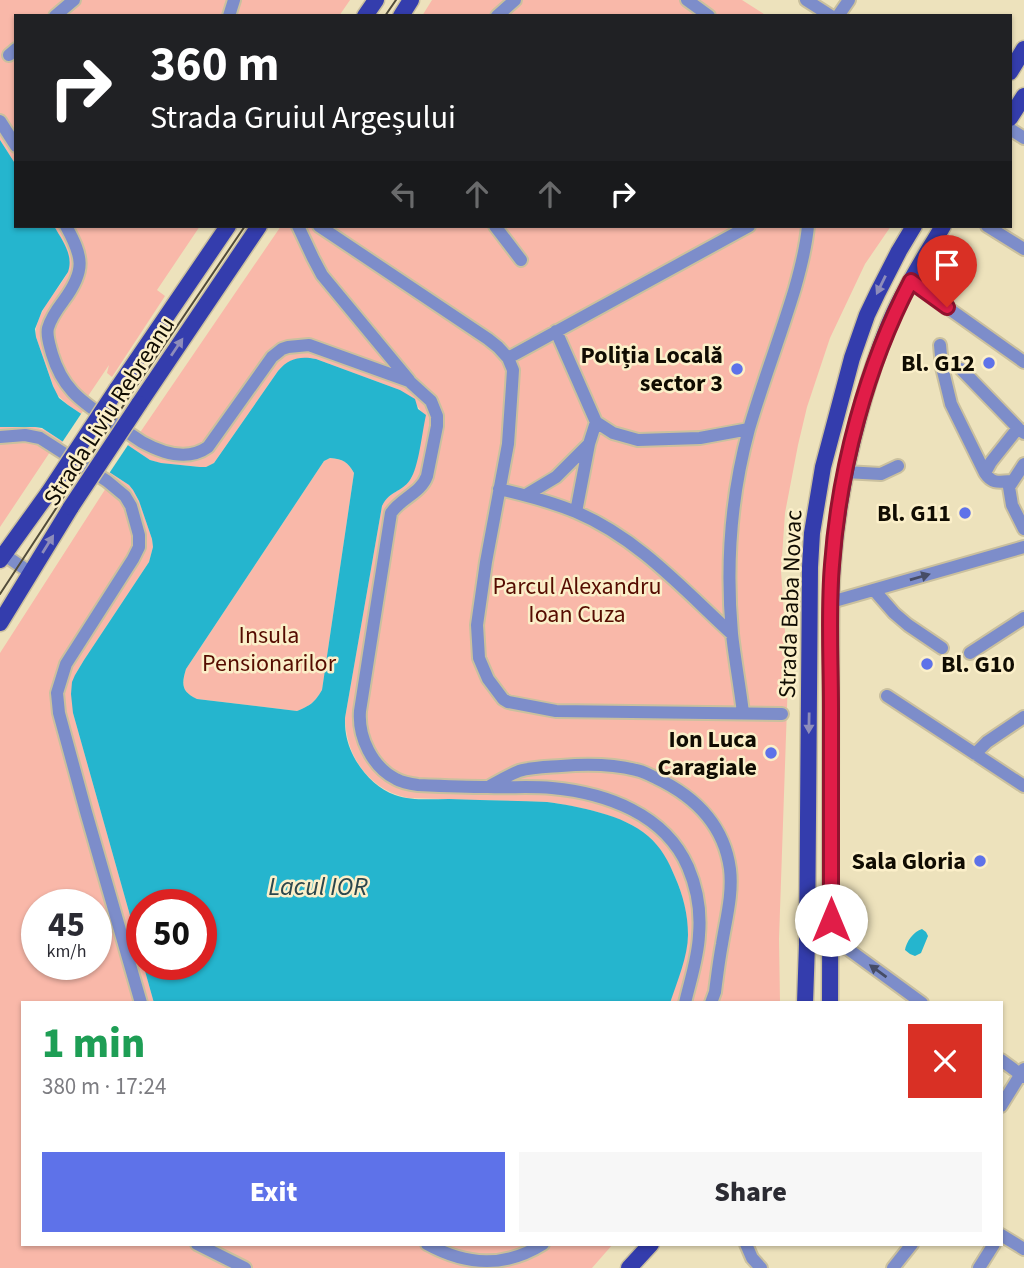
<!DOCTYPE html>
<meta charset="utf-8">
<style>
body{margin:0;font-family:"Source Sans 3",sans-serif;background:#f7f7f7;color:#2b2b33;height:100vh;display:flex;flex-direction:column;font-size:26px;white-space:nowrap}
*{box-sizing:border-box;margin:0}
p{font-size:23px;color:#7c7c81}
.icon{flex:none;width:38px;height:38px;fill:none;stroke:currentColor;stroke-width:2;stroke-linecap:round;stroke-linejoin:round}
.map{position:relative;flex:1;overflow:hidden}
.sheet{position:absolute;left:21px;top:1001px;width:982px;height:245px;display:flex;flex-direction:column;background:#fff;border-radius:0px;box-shadow:0 2px 5px #0004}
.sheet>*{flex:none}
.top-card{position:absolute;left:14px;top:14px;width:998px;height:214px;border-radius:0px;box-shadow:0 2px 5px #0004;background:#202124;color:#fff;overflow:hidden}
.speed{position:absolute;left:21px;top:889px;display:flex;gap:14px;font-size:35px;font-weight:700;text-align:center}
.speed>*{display:grid;place-content:center;width:91px;height:91px;border-radius:50%;background:#fff;box-shadow:0 2px 5px #0004;line-height:1}
.speed small{font-size:18px;font-weight:400}
.speed .limit{border:10px solid #d22;background:#fff;color:#111}
.pin{position:absolute;display:grid;place-items:center;width:60px;height:60px;color:#fff;margin:-72px -30px;border-radius:50% 50% 50% 0;rotate:-45deg;box-shadow:0 0 7px #0007}
.pin .icon{rotate:45deg}
.me{position:absolute;width:77px;margin:-38px;rotate:0deg;stroke-linejoin:round;filter:drop-shadow(0 0 5px #0008)}
.turn{display:flex;align-items:center;gap:24px;height:147px;padding:0 21px;font-size:32px}
.turn .icon{width:91px;height:91px;stroke-width:2.5}
.turn b{display:block;font-size:49px;line-height:60px}
.lanes{display:flex;align-items:center;height:66px;padding:0 21px;background:#0003;justify-content:center;gap:35px;direction:ltr}
.lanes .off{opacity:.35}
.round{display:grid;place-items:center;flex:none;width:74px;height:74px;border-radius:0px;background:#f7f7f7}
.summary{display:flex;align-items:center;justify-content:space-between;height:119px;padding:0 21px}
h1{font-size:42px;font-weight:800;line-height:52px;color:#1e9e55}
.primary-button{display:flex;gap:14px;margin-top:auto;padding:14px 21px}
.primary-button a{flex:1;height:80px;border-radius:0px;background:#5e72e9;color:#fff;font-size:28px;font-weight:800;line-height:80px;text-align:center}
.primary-button a+a{background:#f7f7f7;color:#2b2b33}
.map>svg:first-child{display:block}
</style>
<div class="map">
<svg width="1024" height="1268" viewBox="0 0 1024 1268">
<rect width="100%" height="100%" fill="#ede2bc"/>
<path fill="#f9b8a9" fill-rule="evenodd" d="M0,0H350L339,16H16V165L0,140Z
M432,0H742L767,16H422Z
M54,226H200L157,290L165,296L112,377L107,373L109,365L86,399L139,434L281,226H891L865,264L830,338L807,407L798,445L785,513L781,571L788,678L779,939L780,1003H670L687,943C689,923 685,902 678,884C671,867 663,850 649,837C627,816 577,806 547,802L408,798C369,790 346,757 345,718L382,506C389,491 402,492 410,480C419,466 420,430 422,413L416,404L400,390L316,359C301,356 288,359 278,371L214,463L206,467H200L160,463L150,460L68,405L56,394L36,337C33,315 58,291 68,272L65,245Z
M0,427H35L45,430L129,485L133,490L139,501L152,539L153,547L149,562L84,660L75,675L73,713L142,958V964H143L154,1003H23V1244H613L592,1268H0V653L106,488L50,452L0,527ZM37,905H96V964H37Z
M330,458C343,459 348,462 354,473L322,690C314,703 311,705 297,711L197,699C182,692 181,685 186,669L324,461Z"/>
<path fill="#25b5ce" fill-rule="evenodd" d="M0,140L16,165V226H54C62,240 74,255 68,272L42,311L35,329L36,337L53,386L59,398L68,405L150,460L161,463L200,467H206L214,463L278,371C289,358 300,356 316,359L400,390L415,399L418,409L426,415C422,432 419,467 410,480C401,493 390,490 382,506L345,718C345,723 345,729 346,734C350,759 371,787 395,795C412,801 431,799 449,799C482,800 514,801 547,802C577,806 625,815 648,836C661,847 669,862 675,877C683,895 688,914 688,935C688,956 677,982 670,1003H154L143,964H201V905H142V958L73,713L71,694L72,682L75,675L84,660L149,562L153,547L152,539L139,501L133,490L129,485L42,428L35,427H0ZM330,458C343,459 348,462 354,473L322,690C314,703 311,705 297,711L197,699C182,692 181,685 186,669L324,461Z
M922,929L926,932L928,936L921,953L915,956L910,954L905,950C906,942 914,931 922,929Z"/>
<path fill="#ede2bc" d="M83,411L130,442L108,475L61,444Z"/>
<g fill="none" stroke-linecap="round" stroke-linejoin="round">
<g stroke="#cac09e" stroke-width="16">
<path id="minor" d="M687,0L709,16
M806,0L831,16
M55,16L74,0
M229,16L234,0
M497,16L515,0
M838,16L849,0
M9,55L16,49
M0,121L16,146
M1010,129L1024,138
M66,226C83,257 86,270 64,300C58,308 51,317 48,328C46,336 50,346 52,354C62,387 79,400 106,418C118,426 130,434 142,442C162,453 187,462 208,447L272,357L282,349L288,347L309,345L409,381L431,401L437,416V426L427,476C421,493 401,498 391,513L360,711C358,737 372,767 396,779C403,783 410,784 418,785C441,786 464,787 488,787C509,788 530,786 552,788C606,793 665,814 688,867C697,888 701,912 699,935C698,958 690,981 685,1003
M298,226L313,258L322,275L409,380
M319,226L488,339L498,347L508,358L513,370L512,386L508,444L486,562L477,625L479,658L488,679L503,699L508,702L556,711L782,714
M495,226L521,260
M987,226L1024,249
M910,281L1024,362
M556,331L596,422L613,433L638,440L700,438L749,429
M940,345L942,367L951,404L985,473
M508,358L749,226
M961,369L1018,428
M0,437L25,435L40,438L107,481L125,496L131,506L139,535V547L133,559L66,664L57,693L59,713L86,812L141,1003
M1024,464L1009,487L1012,505L1024,529
M845,472L881,474L898,466
M1012,481C999,482 992,484 985,473L991,462L1018,428L1024,433
M499,489C525,495 552,502 576,512C638,538 684,590 732,634
M526,495L556,477L589,444
M576,512L589,444L596,422
M0,552L31,573
M874,590L894,613L908,625L942,648
M831,602L1024,547
M970,653L1024,618
M887,696L1024,786
M743,713C740,687 735,661 732,634C726,567 731,495 749,429C763,381 781,335 795,288C801,267 806,247 808,226
M975,754L987,742L1024,717
M490,786C499,781 509,775 519,771C532,767 547,767 561,766C585,764 612,764 636,770C643,771 649,775 656,778C694,796 724,825 730,869C733,894 726,919 722,944C719,960 717,976 715,992L711,1003
M831,944L838,945L848,949L922,1003
M1001,1060L1024,1077
M1001,1106L1024,1069
M1001,1235L1024,1249
M197,1244L245,1268
M427,1244C467,1266 505,1268 543,1244
M746,1244L752,1258L761,1268
M893,1268L912,1244
M979,1268L994,1244"/>
</g>
<g stroke="#cac09e" stroke-width="19">
<path id="major" d="M365,16L376,0
M401,16L411,0
M1010,72L1024,49
M1010,118L1024,96
M117,389L228,226
M139,404L259,226
M0,560L49,492
M0,623L71,507
M805,1003L807,944L810,567L812,533L823,467L852,358L867,315L878,292L899,251L914,226
M830,1003L831,602C832,537 843,474 860,412C869,379 879,346 893,315C907,284 926,255 943,226
M629,1268L651,1244"/>
</g>
<use href="#minor" stroke="#7d8dca" stroke-width="12"/>
<use href="#major" stroke="#343dad" stroke-width="16"/>
<path stroke="#524c3a" stroke-width="2" d="M385,16L396,0
M0,594L129,397L245,226"/>
<g stroke="#cac09e" stroke-width="19" stroke-linecap="butt">
<path id="major-bridge" d="M49,492L117,389
M71,507L139,404"/>
</g>
<use href="#major-bridge" stroke="#343dad" stroke-width="16"/>
</g>
<defs><path id="oneway-solid" d="M-6-.8H1V-3.2L6.5 0L1 3.2V.8H-6Z" transform="scale(1.75)"/></defs>
<g fill="#8e8dba">
<use href="#oneway-solid" transform="translate(881 285) rotate(116)"/>
<use href="#oneway-solid" transform="translate(177 347) rotate(-56)"/>
<use href="#oneway-solid" transform="translate(48 544) rotate(-58)"/>
<use href="#oneway-solid" transform="translate(809 723) rotate(91)"/>
</g>
<g fill="#464c66">
<use href="#oneway-solid" transform="translate(920 577) rotate(-16)"/>
<use href="#oneway-solid" transform="translate(878 971) rotate(-144)"/>
</g>
<g fill="none" stroke-linecap="round" stroke-linejoin="round">
<g stroke="#92132f" stroke-width="18">
<path id="route" d="M831,920C831,849 831,778 831,708C831,660 828,612 832,565C839,469 866,367 911,281L947,307"/>
</g>
<use href="#route" stroke="#e11d48" stroke-width="12"/>
</g>
<g fill="#5e72e9" stroke="#fbefc9" stroke-width="2.5">
<circle cx="989" cy="363" r="7"/>
<circle cx="737" cy="369" r="7"/>
<circle cx="965" cy="513" r="7"/>
<circle cx="927" cy="664" r="7"/>
<circle cx="771" cy="753" r="7"/>
<circle cx="980" cy="861" r="7"/>
</g>
<g text-anchor="middle" stroke-width="5" stroke-linejoin="round" paint-order="stroke">
<g font-size="24" font-weight="bold" fill="#100c02" stroke="#fbefc9" text-anchor="end">
<text x="723" y="363">Poliția Locală<tspan x="723" dy="28">sector 3</tspan></text>
<text x="975" y="371">Bl. G12</text>
<text x="951" y="521">Bl. G11</text>
<text x="941" y="672" text-anchor="start">Bl. G10</text>
<text x="757" y="747">Ion Luca<tspan x="757" dy="28">Caragiale</tspan></text>
<text x="966" y="869">Sala Gloria</text>
</g>
<g font-size="24" fill="#100c02" stroke="#fbefc9">
<text transform="translate(109 411) rotate(-57)" y="8">Strada Liviu Rebreanu</text>
<text transform="translate(790 604) rotate(-88)" y="8">Strada Baba Novac</text>
</g>
<g font-size="24" fill="#550c01" stroke="#fbefc9">
<text x="577" y="594">Parcul Alexandru<tspan x="577" dy="28">Ioan Cuza</tspan></text>
<text x="269" y="643">Insula<tspan x="269" dy="28">Pensionarilor</tspan></text>
</g>
<g font-size="26" font-style="italic" fill="#2b474d" stroke="#fbefc9">
<text x="318" y="895">Lacul IOR</text>
</g>
</g>
</svg>
<div class="speed"><div>45<small>km/h</small></div><div class="limit">50</div></div>
<div class="pin" style="left:947px;top:307px;background:#d93025"><svg class="icon" aria-label="arrive" viewBox="0 0 24 24"><path d="M6 21V4h12l-3 4 3 4H6"/></svg></div>
<svg class="me" style="left:831px;top:920px" viewBox="-20 -20 40 40"><circle r="19" fill="#fff"/><path d="M0-13L10 11 0 6-10 11z" fill="#e11d48"/></svg>
<div class="top-card">
<div class="turn"><svg class="icon" aria-label="right" viewBox="0 0 24 24"><path d="M7 20v-9h11M14 6l5 5-5 5"/></svg><div><b>360 m</b>Strada Gruiul Argeșului</div></div>
<div class="lanes"><svg class="icon off" aria-label="left" viewBox="0 0 24 24"><path d="M17 20v-9H6M10 6l-5 5 5 5"/></svg><svg class="icon off" aria-label="ahead" viewBox="0 0 24 24"><path d="M12 20V5M6 11l6-6 6 6"/></svg><svg class="icon off" aria-label="ahead" viewBox="0 0 24 24"><path d="M12 20V5M6 11l6-6 6 6"/></svg><svg class="icon" aria-label="right" viewBox="0 0 24 24"><path d="M7 20v-9h11M14 6l5 5-5 5"/></svg></div>
</div>
<section class="sheet">
<div class="summary"><div><h1>1 min</h1><p>380 m · 17:24</p></div><a class="round" style="background:#d93025;color:#fff"><svg class="icon" aria-label="close" viewBox="0 0 24 24"><path d="M6 6l12 12M18 6L6 18"/></svg></a></div>
<div class="primary-button"><a>Exit</a><a>Share</a></div>
</section>
</div>
